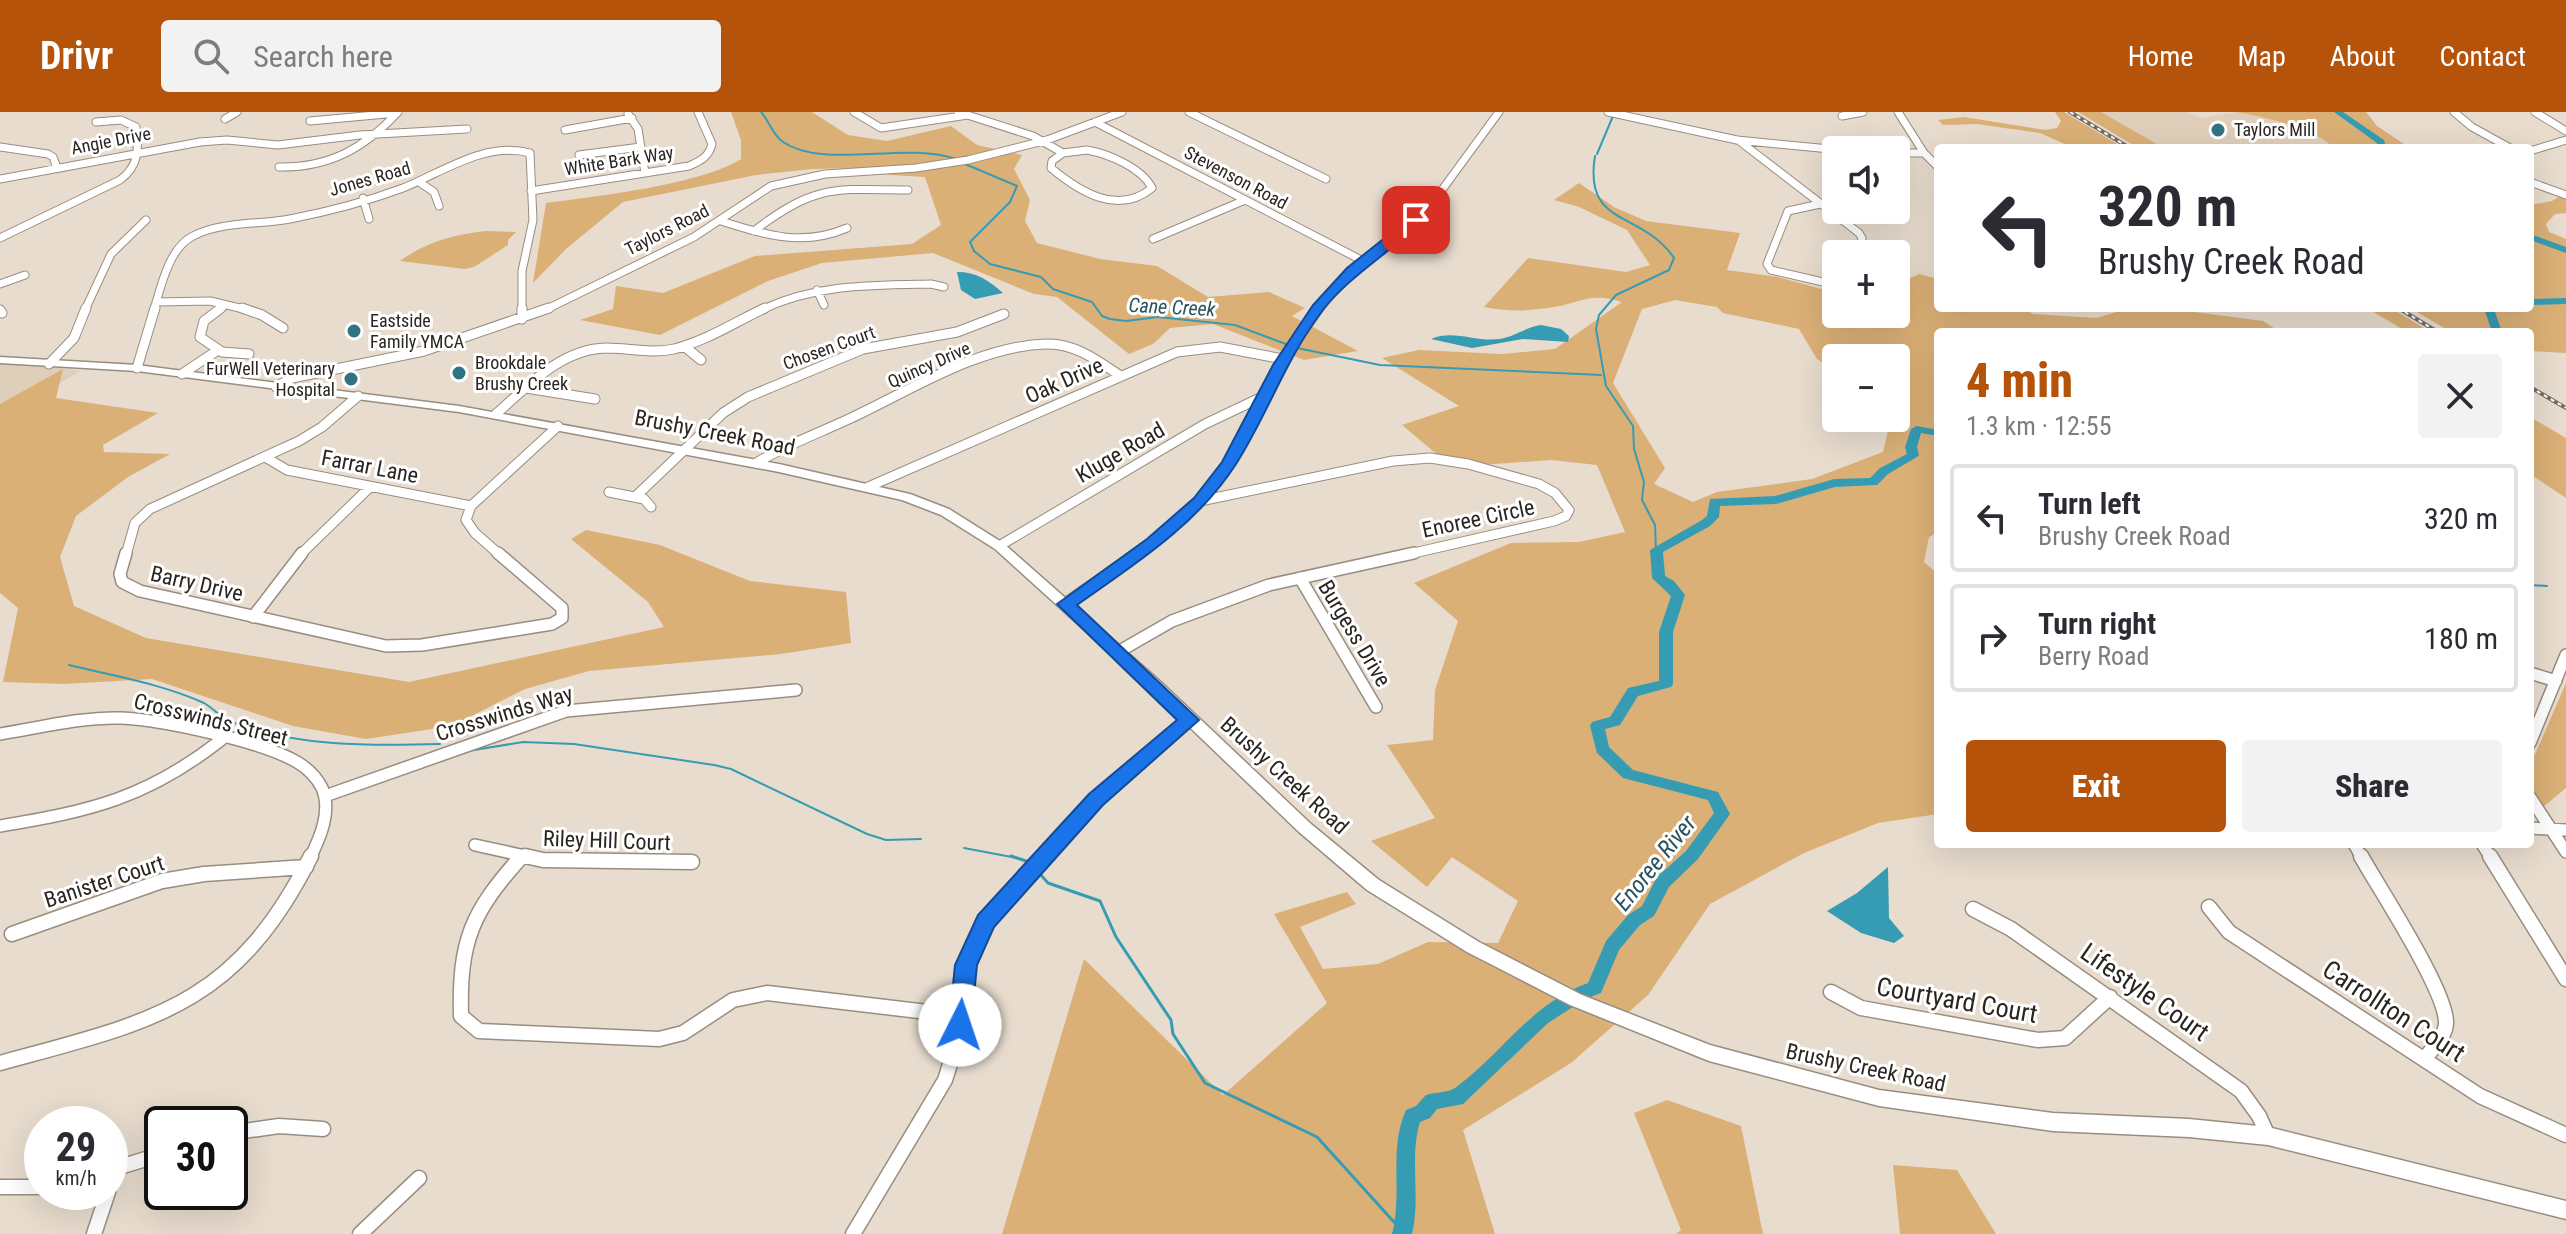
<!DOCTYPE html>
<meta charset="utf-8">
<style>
body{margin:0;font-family:"Roboto Condensed",sans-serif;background:#f2f2f3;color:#2b2b33;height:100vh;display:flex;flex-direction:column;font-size:30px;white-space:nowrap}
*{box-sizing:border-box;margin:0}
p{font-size:26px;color:#7c7c81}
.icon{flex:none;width:44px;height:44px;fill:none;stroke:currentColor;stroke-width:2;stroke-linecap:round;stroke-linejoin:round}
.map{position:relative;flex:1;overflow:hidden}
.drawer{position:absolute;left:1934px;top:216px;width:600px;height:520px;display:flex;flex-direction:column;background:#fff;border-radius:8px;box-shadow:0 8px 32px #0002}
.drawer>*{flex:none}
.guide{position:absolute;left:1934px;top:32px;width:600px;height:168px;border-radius:8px;box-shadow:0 8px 32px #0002;background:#fff;color:#2b2b33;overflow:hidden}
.tools{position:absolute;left:1822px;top:24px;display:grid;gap:16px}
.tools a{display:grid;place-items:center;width:88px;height:88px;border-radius:8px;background:#fff;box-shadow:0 8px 32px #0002;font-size:40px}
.speed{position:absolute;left:24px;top:994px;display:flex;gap:16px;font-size:40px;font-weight:700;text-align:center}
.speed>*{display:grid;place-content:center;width:104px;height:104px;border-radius:50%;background:#fff;box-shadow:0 8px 32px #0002;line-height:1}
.speed small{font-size:20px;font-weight:400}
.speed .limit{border:4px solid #111;border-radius:12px;background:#fff;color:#111}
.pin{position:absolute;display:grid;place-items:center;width:68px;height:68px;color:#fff;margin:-34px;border-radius:16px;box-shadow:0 4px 12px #0006}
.me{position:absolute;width:88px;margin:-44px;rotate:4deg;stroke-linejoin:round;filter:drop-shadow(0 0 6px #0008)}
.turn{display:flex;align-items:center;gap:28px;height:168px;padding:0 32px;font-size:36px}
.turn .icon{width:104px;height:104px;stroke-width:2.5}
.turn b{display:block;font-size:56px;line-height:68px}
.round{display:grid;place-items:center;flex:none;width:84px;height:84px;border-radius:8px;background:#f2f2f3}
.summary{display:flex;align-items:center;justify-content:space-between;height:136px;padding:0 32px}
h1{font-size:48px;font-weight:800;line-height:60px;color:#b45309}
.cta{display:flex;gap:16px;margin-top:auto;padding:16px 32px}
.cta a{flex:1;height:92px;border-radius:8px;background:#b45309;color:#fff;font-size:32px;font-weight:800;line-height:92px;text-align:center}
.cta a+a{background:#f2f2f3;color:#2b2b33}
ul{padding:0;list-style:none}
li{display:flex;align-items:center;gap:24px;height:108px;margin:0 16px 12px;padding:0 16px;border:4px solid #e1e1e2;border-radius:8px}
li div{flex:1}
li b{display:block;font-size:30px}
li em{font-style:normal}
header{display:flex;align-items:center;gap:48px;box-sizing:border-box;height:112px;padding:0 40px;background:#b45309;color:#fff}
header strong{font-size:38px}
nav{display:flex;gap:44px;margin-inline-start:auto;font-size:28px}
.search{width:560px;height:72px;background:#f2f2f3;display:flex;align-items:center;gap:20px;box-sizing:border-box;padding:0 28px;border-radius:8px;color:#7c7c81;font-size:30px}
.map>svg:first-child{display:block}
</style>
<header>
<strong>Drivr</strong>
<div class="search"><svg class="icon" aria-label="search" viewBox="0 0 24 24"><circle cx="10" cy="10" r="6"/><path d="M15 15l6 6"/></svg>Search here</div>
<nav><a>Home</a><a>Map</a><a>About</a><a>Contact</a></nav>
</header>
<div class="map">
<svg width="2566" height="1122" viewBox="0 0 2566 1122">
<rect width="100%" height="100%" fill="#e8dcce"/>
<path fill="#dfcfba" d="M2101,0H2188L2201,6L2237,0L2280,9L2324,27L2334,36H2164Z
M0,252L56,255L80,259L0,308Z"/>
<path fill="#dbb077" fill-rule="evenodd" d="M731,0H812L848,23L887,29L951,14L977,33L1022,43L1014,57L1030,88L1025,109L1037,131L1100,147L1157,154L1208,185L1269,180L1305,196L1292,204L1358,239L1304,248L1213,212L1170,216L1153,232L1129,242L1057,185L1034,182L933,141L822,151L768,169L660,223L580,208L613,197L616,174L663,181L755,144L912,132L941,113L925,65L890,63L859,56L813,57L756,63L623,90L566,137L533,171L546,91C597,84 700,73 741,47V28Z
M2055,0H2064L2124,36H2074L2040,21L1977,12L1943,13L1938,8L1964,5L2045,18L2057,16L2061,9Z
M2078,0H2101L2164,36H2138Z
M2237,0H2366L2377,14L2410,36H2334C2309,13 2269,7 2237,0Z
M1579,71L1614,95L1646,109L1740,121L1727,158L1778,165L1836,181V202H1896V173L1919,162L1938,167V196H2022L2033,202L2096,206L2131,196H2164L2263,209L2280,220H1938V420L1929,425L1924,450L1938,462V702L1878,711L1804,741L1710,792L1648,883L1571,951L1463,1018L1495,1122H1002L1084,847L1223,983L1327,891L1274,802L1347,780L1356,792L1300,815L1323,857L1378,852L1428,830L1498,831L1518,789L1452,745L1427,775L1371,729L1435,706L1387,633L1433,628L1435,578L1458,509L1414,471L1511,431L1579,430L1625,420L1597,353L1551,348L1452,355L1402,313L1459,294L1382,246L1419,238L1502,242L1555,237L1622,190C1590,180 1584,190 1554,195C1529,199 1508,200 1484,195L1528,146L1626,160L1650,153L1627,118L1579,95L1554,88ZM1675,188L1717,195L1723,201L1799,217L1817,247L1836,259V246H1896V282L1911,290L1896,288V306H1891L1883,340L1812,367L1717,380L1693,390L1654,372L1665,356L1613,271L1642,197Z
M2562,83L2566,84V101L2555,102L2546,112L2549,120L2566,127V241L2530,239V220H2451L2410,196H2530V93L2552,89Z
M486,119L516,120L508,128V133L474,155L465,157L400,149C426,130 455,122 486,119Z
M2367,196H2391L2430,220H2407Z
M63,257L56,286L158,301L103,333L104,340L170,342L128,365L76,404L60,445L74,494L146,526L409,570L664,515L648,490L571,427L586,418L660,433L750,469L846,480L851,531L781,542L589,559L525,577L452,614L366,627L293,614L152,567L64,572L3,570L18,496L0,481V292Z
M2530,305L2566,326V386L2530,362Z
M2566,571V676L2537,700L2530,678V654Z
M1667,988L1741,1014L1763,1122H1676L1681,1118L1634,1001Z
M1893,1053L1957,1058L1996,1122H1900Z"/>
<path fill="#369cb3" d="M957,160C977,160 988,168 1003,181L975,187L961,178Z
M1541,213L1561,217L1569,224L1568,230L1523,227L1472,236L1431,227C1453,217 1475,230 1499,227C1514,225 1526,215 1541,213Z
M1888,755L1889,806L1904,824L1894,831L1861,821L1827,799L1857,781Z"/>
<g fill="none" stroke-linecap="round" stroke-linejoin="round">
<path stroke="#369cb3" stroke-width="2" d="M761,0C769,9 773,23 783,30C825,58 903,29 956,47
M1597,42L1613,4
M1595,44C1583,116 1642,98 1674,146L1669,158L1616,183L1599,203L1596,217L1606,274L1633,314L1634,337L1644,370L1642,388L1655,413L1656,438
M965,52L1017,74L1010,90L970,130L974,139L990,152L1041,165L1053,177L1092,190L1102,204L1110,207L1126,209L1158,205L1235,213L1291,234
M1297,236L1380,253L1601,263
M2530,473L2547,474
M69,553C114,564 162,572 204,591C213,596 220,605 229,609C295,635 370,634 440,632
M468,639L523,630L574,632L714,653L731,657L867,722L886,728L921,727
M964,736L1017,746"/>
<path stroke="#369cb3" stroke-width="3" d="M1011,744L1029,750
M1040,762L1048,771L1100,789L1116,825L1171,908L1173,922L1205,971L1317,1025L1404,1121"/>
<path fill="#369cb3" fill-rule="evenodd" d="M2334,0H2343L2384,28L2386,36H2378L2377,31Z
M2530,122L2566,135V141L2530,128Z
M2566,186V192L2530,193V187Z
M2487,196H2499L2495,200L2502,220H2492L2485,199Z
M1917,314L1938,318V324L1921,321L1917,335L1919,343L1917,345L1888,362L1877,373L1835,375L1776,392L1720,394L1719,405L1710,414L1663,440L1665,464L1674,469L1685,483L1673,520V572L1671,575L1638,584L1620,613L1605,617L1609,635L1633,658L1718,680L1730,702L1698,747L1669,775L1654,804L1640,813L1619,838L1601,881L1585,887L1548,911L1463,992L1437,997L1430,1006L1420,1010C1409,1046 1421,1085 1412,1122H1392C1403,1081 1388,1038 1406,998L1416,994L1426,983C1435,980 1448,981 1455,976C1503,941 1529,893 1588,871L1606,829L1628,803L1642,794L1657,765L1686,739L1714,701L1708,688L1623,666L1597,641L1590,614L1592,610L1610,605L1628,576L1659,569V520L1671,484L1652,466L1650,438L1702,408L1707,404L1710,387L1775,384L1834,367L1870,366L1880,356L1907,342L1905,335L1911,317Z"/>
<g stroke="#988d80" stroke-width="9">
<path id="minor-far3" d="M854,0L881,16L968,3
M958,0L1033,24L1063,41
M1189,0L1326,67
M1608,0L1737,28L1840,38
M1898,0L1924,41L1938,55
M2454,0L2472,15L2510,36
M2535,0L2566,19
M628,2L638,17L645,61
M1842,4L1863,0
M225,7L237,0
M310,9L397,1
M1095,10L1363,149
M565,18L632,6
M1738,28L1859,121L1862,126L1858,142
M0,35L48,42L53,45L57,56
M1087,38C1109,42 1142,56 1152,76C1118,104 1080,80 1051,56L1052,49L1063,41Z
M2530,39L2566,28
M1896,41H1924
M579,43L641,35
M279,55C329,56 365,36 398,0
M0,67L200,30L227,28L278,33L360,23L467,17
M419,70L434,80L439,94
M2530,70L2566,83
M531,79L689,54C700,49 709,45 712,32L698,0
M363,86L369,107
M1820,92L1788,99L1767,152L1771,158L1836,173
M721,109C765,123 803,135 847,116
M754,119C815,72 834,77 908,78
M0,126L120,68C139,54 139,37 136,15L121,8L96,10
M1153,127L1245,88
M0,172L25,163
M817,178L824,193
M156,190L210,189L248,198
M85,198L111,142L146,108
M154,198C161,174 169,136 193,124C222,109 259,113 290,107C326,100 368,89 403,76C443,60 485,29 530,41L533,108L522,159V198
M218,198L225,193
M545,198L694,125L771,74L825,62L916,56L968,48L1047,28L1122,0
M761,198C816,172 872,173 931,172L944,175
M1317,198L1352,159L1428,97L1499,0"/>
</g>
<g stroke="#988d80" stroke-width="11">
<path id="minor-far2" d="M221,196L204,209L200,225L222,240L249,242
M242,196L262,203L283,216
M522,196V207
M0,198L2,201
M684,234L701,248
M49,252L74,226L86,196
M137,256L155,196
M182,262L218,238
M276,275L292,266L424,239L549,196
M526,276L595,287
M496,302C528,274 561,237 606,236C629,236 651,242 674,237C706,229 735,210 765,196
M265,345L287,358L471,394
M756,351C786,333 819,321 851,306C911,278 978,234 1046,232C1074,231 1097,248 1119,263
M868,375L1177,240L1220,235L1283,247
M609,380L644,387L651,395
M635,385L723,301L748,285L863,237L957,220L1004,202
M1200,389L1393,349L1430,346L1468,352L1539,372L1555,381L1569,398L1566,404L1554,409L1405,443
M999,434L1205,312L1262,285
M126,443L135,411L150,397L299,329L322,315L358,284
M300,443L370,375
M500,443L475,421L466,408L471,394L558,314
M1137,443L1200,389L1229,351L1280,253L1319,196"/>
</g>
<g stroke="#988d80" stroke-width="14">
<path id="minor-far1" d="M126,441L120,462L122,470L140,479L386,534L422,533L552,512L562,506V496L498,441
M1300,466L1376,595
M1066,492L1139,441
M253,505L302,441
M1118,540L1172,509L1269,473L1414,441
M2530,561L2556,569
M0,622C39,616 80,605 121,606C163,608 261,629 297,650C307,656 317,666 322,676C332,699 320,726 310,746
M2530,631L2566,543
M325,684L566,599L796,578
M2530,685L2566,740
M0,714C91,699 147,686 221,628
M2530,716L2566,718
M2354,732L2362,746
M2482,732L2491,746
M475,733L534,746
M1044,746L1096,687L1189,608"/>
</g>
<g stroke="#988d80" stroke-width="17">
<path id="minor" d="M525,744L543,748L692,750
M2361,744C2380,778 2444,875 2446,909C2447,923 2433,936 2425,946
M2490,744L2566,867
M521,745C472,800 459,828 461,904L479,919L659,927L683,921L733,888L767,881L961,904
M2209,795L2229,820L2480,984L2566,1023
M1973,797L2011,817L2241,979L2259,1004L2268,1024
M12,822L162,769L204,762L306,755
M1831,880L1861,896L2038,928L2065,926L2110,885
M0,951C153,909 234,896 311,744
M230,1021L279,1014L323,1017
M110,1058L162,1042
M0,1075H42
M94,1122L108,1080
M360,1122L419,1066
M853,1122L945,968L958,927L966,853L981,818L1046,744"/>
</g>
<g stroke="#988d80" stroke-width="3">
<path id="major" d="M0,245L137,253L459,294L779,352L910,382L949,397L1003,431L1163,572L1311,712L1379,768L1479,830L1582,883L1710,933L1879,978L2053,1001L2189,1007L2268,1015L2566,1089V1107L2268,1033L2189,1025L2053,1019L1879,994L1709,949L1570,893L1467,840L1367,778L1299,720L1153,580L995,437L941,403L902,388L779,360L459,300L137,259L0,251Z"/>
</g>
<use href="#minor-far3" stroke="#fff" stroke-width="7"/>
<use href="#minor-far2" stroke="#fff" stroke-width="9"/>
<use href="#minor-far1" stroke="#fff" stroke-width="11"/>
<use href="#minor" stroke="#fff" stroke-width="14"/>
<use href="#major" fill="#fff" fill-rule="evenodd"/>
<g stroke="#746d64" stroke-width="4">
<path id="rail" d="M2070,0L2130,36
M2398,196L2438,220
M2530,275L2566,296"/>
</g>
<use href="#rail" stroke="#fff" stroke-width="2" stroke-dasharray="4" stroke-linecap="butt"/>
</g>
<path fill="#1a73e8" stroke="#114b97" stroke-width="2" d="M1411,105L1422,108C1391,141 1351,162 1323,198C1286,246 1268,302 1236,352C1197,413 1135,452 1077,493L1199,608L1103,693L994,815L977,853L971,913L968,920L960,923L952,920L949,913L955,853L978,803L1089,682L1177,608L1057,492L1147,427L1194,386L1222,350L1273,253L1313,193L1347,156Z"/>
<g fill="#307484" stroke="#fff" stroke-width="3">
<circle cx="2218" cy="18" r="8"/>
<circle cx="354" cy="219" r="8"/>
<circle cx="459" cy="261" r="8"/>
<circle cx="351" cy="267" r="8"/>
</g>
<g text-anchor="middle" stroke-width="6" stroke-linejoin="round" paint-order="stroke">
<g font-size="18" fill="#292520" stroke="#fff" text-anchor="start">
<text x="2234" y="24">Taylors Mill</text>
<text x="370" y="215">Eastside<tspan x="370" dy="21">Family YMCA</tspan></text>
<text x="475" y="257">Brookdale<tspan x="475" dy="21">Brushy Creek</tspan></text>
<text x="335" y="263" text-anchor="end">FurWell Veterinary<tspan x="335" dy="21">Hospital</tspan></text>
</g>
<g font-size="18" fill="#292520" stroke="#fff">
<text transform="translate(111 29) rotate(-11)" y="6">Angie Drive</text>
<text transform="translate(619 49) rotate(-9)" y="6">White Bark Way</text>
<text transform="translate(1236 66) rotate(28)" y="6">Stevenson Road</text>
<text transform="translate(370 67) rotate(-16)" y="6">Jones Road</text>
<text transform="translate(667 118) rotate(-27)" y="6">Taylors Road</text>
<text transform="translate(829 236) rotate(-20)" y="6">Chosen Court</text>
<text transform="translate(929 253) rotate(-24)" y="6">Quincy Drive</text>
</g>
<g font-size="20" font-style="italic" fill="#28535d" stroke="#fff">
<text transform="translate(1172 195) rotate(3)" y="7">Cane Creek</text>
</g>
<g font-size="22" fill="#292520" stroke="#fff">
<text transform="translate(1064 268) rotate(-24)" y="8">Oak Drive</text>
<text transform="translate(715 320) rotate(11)" y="8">Brushy Creek Road</text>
<text transform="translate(1120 340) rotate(-30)" y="8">Kluge Road</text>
<text transform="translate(370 354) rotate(11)" y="8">Farrar Lane</text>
<text transform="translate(1478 406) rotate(-12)" y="8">Enoree Circle</text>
<text transform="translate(197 471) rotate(13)" y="8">Barry Drive</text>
<text transform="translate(1355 521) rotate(59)" y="8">Burgess Drive</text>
<text transform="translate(504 601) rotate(-17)" y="8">Crosswinds Way</text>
<text transform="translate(211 607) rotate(14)" y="8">Crosswinds Street</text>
<text transform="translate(1285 663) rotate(42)" y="8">Brushy Creek Road</text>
<text transform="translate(607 728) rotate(2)" y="8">Riley Hill Court</text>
<text transform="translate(104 769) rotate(-18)" y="8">Banister Court</text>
<text transform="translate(1866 955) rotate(12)" y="8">Brushy Creek Road</text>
</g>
<g font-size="24" font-style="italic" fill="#28535d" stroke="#fff">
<text transform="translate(1655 751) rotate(-51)" y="8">Enoree River</text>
</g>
<g font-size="26" fill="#292520" stroke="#fff">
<text transform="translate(2145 880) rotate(35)" y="9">Lifestyle Court</text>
<text transform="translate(1957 888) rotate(10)" y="9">Courtyard Court</text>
<text transform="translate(2394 899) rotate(33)" y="9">Carrollton Court</text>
</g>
</g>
</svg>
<div class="tools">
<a><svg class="icon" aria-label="sound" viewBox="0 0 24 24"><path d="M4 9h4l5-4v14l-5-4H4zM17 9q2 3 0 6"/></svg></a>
<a>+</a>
<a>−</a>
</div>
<div class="speed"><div>29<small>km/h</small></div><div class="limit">30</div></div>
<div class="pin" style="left:1416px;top:108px;background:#d93025"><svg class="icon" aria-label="arrive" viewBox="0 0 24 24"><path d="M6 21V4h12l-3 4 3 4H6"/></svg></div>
<svg class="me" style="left:960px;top:913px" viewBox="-20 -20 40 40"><circle r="19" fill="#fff"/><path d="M0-13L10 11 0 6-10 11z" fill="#1a73e8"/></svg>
<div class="guide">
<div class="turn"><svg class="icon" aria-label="left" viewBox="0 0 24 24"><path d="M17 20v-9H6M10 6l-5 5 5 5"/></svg><div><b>320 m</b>Brushy Creek Road</div></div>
</div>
<section class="drawer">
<div class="summary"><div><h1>4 min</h1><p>1.3 km · 12:55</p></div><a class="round"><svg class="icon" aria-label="close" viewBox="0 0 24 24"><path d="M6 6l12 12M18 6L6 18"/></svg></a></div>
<ul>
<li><svg class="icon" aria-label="left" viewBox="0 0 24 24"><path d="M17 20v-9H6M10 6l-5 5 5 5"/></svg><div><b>Turn left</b><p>Brushy Creek Road</p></div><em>320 m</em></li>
<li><svg class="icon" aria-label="right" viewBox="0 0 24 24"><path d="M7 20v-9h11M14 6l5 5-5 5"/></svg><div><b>Turn right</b><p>Berry Road</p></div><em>180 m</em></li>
</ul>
<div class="cta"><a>Exit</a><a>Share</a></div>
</section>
</div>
